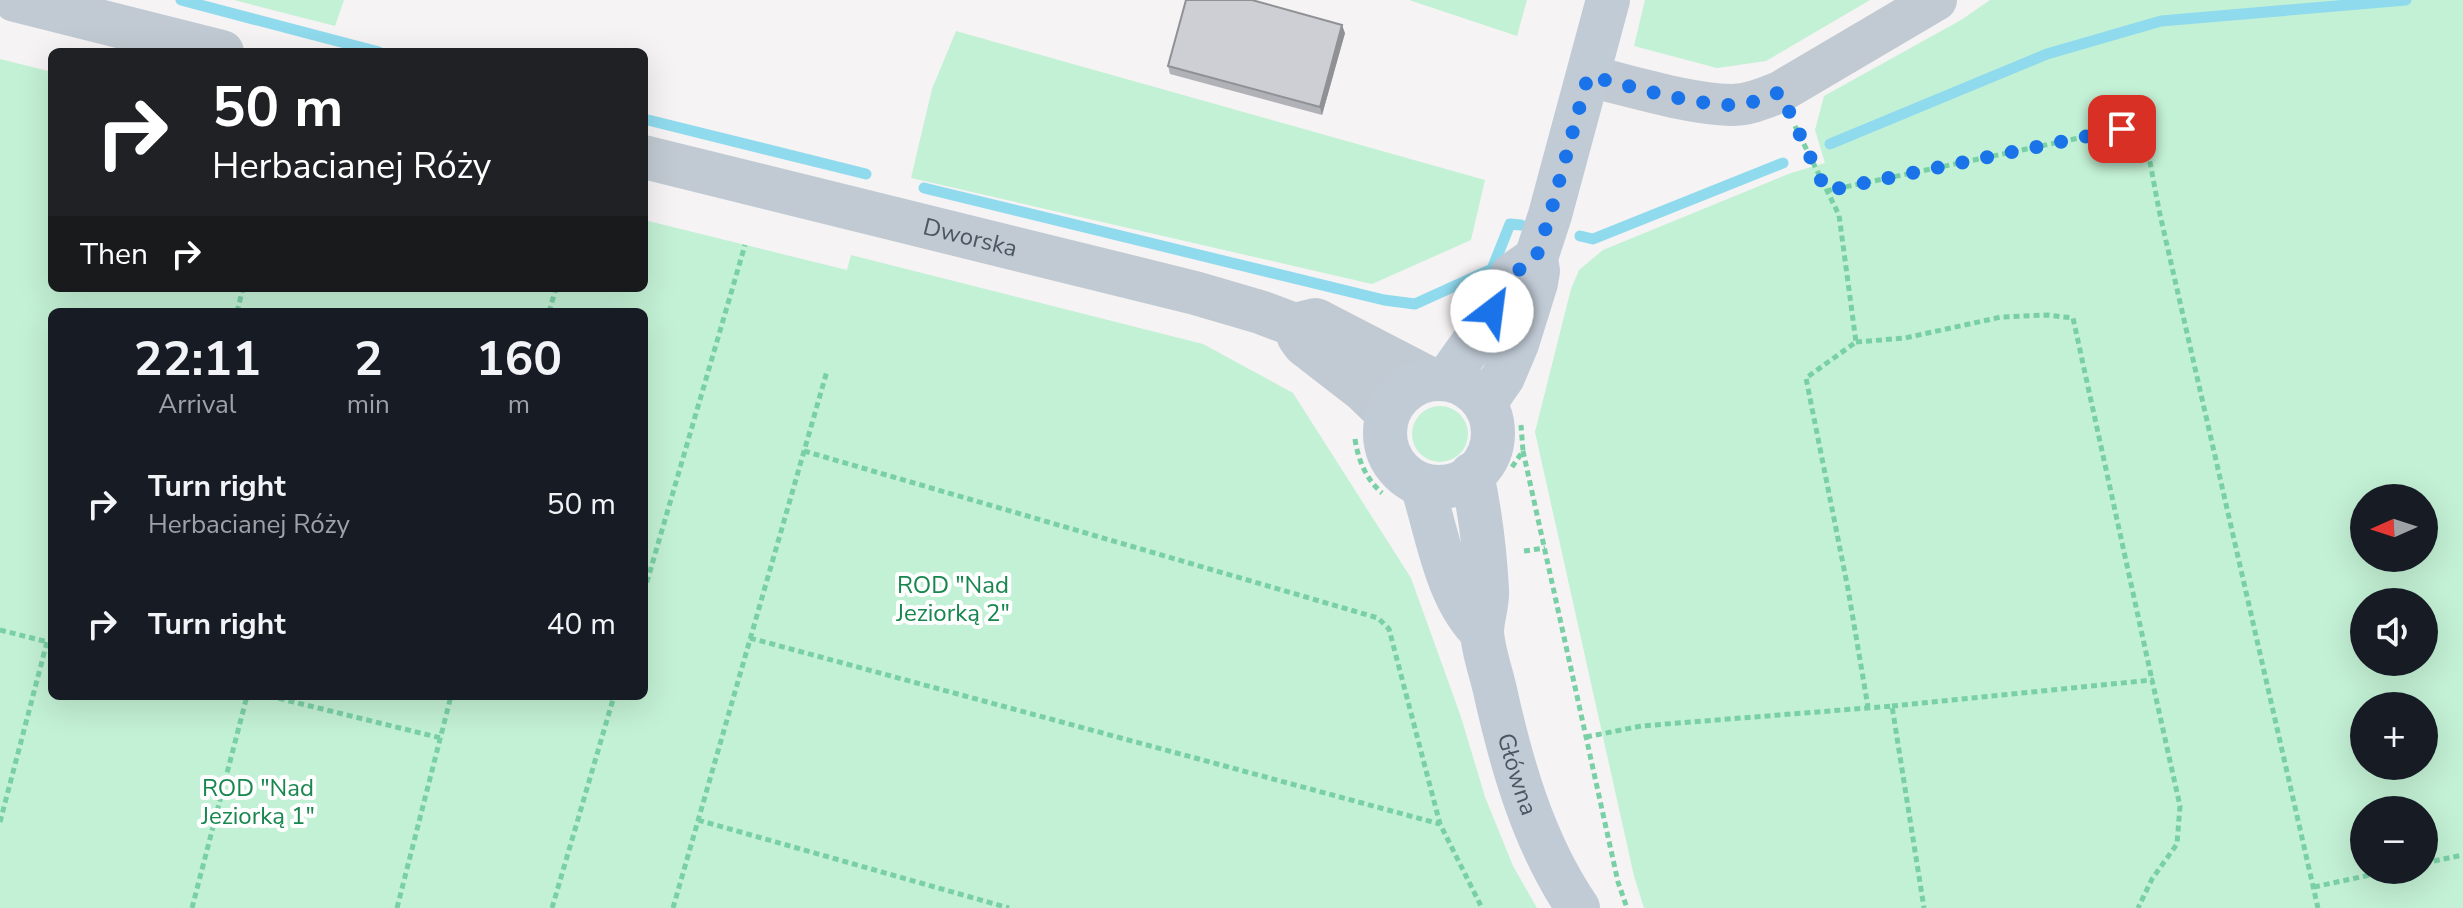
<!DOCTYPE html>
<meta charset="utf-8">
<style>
body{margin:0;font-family:"Nunito Sans",sans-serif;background:#20242c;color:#f1f3f6;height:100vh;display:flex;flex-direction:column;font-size:30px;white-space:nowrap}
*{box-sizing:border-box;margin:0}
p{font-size:26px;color:#9ea1a6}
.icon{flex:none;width:44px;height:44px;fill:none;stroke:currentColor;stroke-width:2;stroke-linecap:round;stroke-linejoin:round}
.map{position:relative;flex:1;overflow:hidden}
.drawer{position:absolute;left:48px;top:308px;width:600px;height:392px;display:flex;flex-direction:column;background:#171b24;border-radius:12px;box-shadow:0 8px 32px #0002}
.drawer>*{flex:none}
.top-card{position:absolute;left:48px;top:48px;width:600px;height:244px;border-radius:12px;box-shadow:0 8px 32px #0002;background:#202124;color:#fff;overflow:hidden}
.needle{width:52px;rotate:267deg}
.controls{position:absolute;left:2350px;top:484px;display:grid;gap:16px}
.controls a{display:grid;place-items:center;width:88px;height:88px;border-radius:50%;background:#171b24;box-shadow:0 8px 32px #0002;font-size:40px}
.pin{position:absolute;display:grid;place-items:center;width:68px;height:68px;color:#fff;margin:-34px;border-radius:16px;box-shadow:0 4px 12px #0006}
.me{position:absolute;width:88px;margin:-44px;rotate:30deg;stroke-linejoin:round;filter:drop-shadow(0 0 6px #0008)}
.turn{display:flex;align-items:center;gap:28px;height:168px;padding:0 32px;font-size:36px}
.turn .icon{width:104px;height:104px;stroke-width:2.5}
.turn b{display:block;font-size:56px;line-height:68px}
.then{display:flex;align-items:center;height:76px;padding:0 32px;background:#0003;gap:16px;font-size:30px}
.eta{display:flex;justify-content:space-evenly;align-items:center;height:136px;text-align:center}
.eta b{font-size:48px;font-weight:700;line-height:56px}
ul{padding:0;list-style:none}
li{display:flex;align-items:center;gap:24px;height:120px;padding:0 32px}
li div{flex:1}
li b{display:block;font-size:30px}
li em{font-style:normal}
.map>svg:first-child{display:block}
</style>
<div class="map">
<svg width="2463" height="908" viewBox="0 0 2463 908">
<rect width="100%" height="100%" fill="#f5f3f3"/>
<path fill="#c3f1d5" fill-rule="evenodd" d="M234,0H344L335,26Z
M1409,0H1527L1517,36Z
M1645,0H1870L1766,61L1717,68L1634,46Z
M1990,0H2463V908H1644L1634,876L1535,432L1571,289L1579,270L1603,250L1791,173L1825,163L1815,130L1824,96L1961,20ZM2424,498V558H2364V498ZM2424,602V662H2364V602ZM2364,706H2424V766H2364ZM2364,810H2424V870H2364Z
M956,31L1485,180L1471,240L1372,284L911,178L932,89Z
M0,59L52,72V288H644V220L847,270L851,255L1203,344L1293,393L1411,578L1461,717L1485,797L1513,866L1537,908H0ZM644,312V696H52V312Z
M1412 434a28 28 0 1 1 56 0a28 28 0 1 1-56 0Z"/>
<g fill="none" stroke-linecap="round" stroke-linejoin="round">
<path stroke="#90daee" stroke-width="11" d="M181,0L379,52
M644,119L866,174
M1830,144L2047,54L2161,21L2406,0
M924,188L1384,300L1415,304L1492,269L1510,224L1521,225
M1580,236L1593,239L1783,163"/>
<path stroke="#7ad0a6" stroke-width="5" stroke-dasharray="6 4" stroke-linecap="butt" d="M1795,126L1839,215L1856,342L1806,378L1848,589L1868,707
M1826,191L2122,129L2146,141L2159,210L2318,908
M237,312L243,288
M549,312L556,288
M1856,342L1905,338L2001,317L2047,315L2073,318L2152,680
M1355,439C1358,460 1366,479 1382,493
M804,451L1378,618L1389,629L1440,824L1482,908
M1523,451L1618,882L1627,908
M1512,467L1523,451L1521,425
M1524,551L1545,548
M644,592L745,245
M0,630L52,643
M750,638L1440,824
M269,696L441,738
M1892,706L2152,680L2180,806L2177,844L2152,879L2138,908
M1586,737L1641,726L1892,706L1924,908
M698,820L1009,908
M0,822L47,642
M2424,863L2463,855
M2314,887L2393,870
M192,908L247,696
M397,908L451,696
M552,908L614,696
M673,908L827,371"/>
<path stroke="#c1cad2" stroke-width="42" d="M1588,76C1632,86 1687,104 1731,105C1749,105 1765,98 1780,92L1936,0"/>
<g stroke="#c1cad2" stroke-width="44">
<path d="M15,0L222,52"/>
<path id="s1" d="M644,157L1195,293L1260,312L1295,325L1316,320L1430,379"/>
<path d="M1295,325L1299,337L1304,344L1362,389L1388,414"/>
</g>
<g stroke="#c1cbd6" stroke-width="44">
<path d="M1447,379L1482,330L1513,274L1536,258"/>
<circle cx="1439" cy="433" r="54"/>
<path d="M1485,403L1503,377L1517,344L1536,283L1538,271L1536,258L1550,215L1608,0"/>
<path id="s2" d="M1472,474C1480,512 1485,551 1487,590C1488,604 1482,618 1482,632C1483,650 1490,669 1494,686C1511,763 1533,842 1578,908"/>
<path d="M1422,485C1437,532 1446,598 1482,632"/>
</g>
</g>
<path fill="#b0b2b7" d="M1345,33L1322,115L1170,74L1168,66Z"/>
<path fill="#909195" d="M1342,25L1345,33L1322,115L1320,107Z"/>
<path fill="#cdcfd5" stroke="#909195" stroke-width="2" d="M1186,0H1252L1342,25L1320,107L1168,66Z"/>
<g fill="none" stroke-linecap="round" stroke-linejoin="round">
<path stroke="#1a73e8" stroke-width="14" stroke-dasharray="0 25.2" d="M1492,311L1513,274L1536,258L1550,215L1588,76C1631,86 1688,104 1732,105C1749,105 1765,98 1780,92L1826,191L2122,129"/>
</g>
<g text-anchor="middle" stroke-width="8" stroke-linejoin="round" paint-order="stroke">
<g font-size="24" fill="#4a5661" stroke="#fff">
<text dy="8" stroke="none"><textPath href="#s1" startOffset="336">Dworska</textPath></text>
<text dy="8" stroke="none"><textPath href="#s2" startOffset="306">Główna</textPath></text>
</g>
<g font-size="24" fill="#17864f" stroke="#fff">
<text x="953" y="593">ROD "Nad<tspan x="953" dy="28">Jeziorką 2"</tspan></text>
<text x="258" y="796">ROD "Nad<tspan x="258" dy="28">Jeziorką 1"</tspan></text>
</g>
</g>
</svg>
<div class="controls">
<a><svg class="needle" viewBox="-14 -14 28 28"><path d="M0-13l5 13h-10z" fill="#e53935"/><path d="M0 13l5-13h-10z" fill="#9ea1a6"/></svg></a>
<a><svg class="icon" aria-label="sound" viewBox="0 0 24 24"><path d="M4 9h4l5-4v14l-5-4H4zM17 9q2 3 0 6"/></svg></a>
<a>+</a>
<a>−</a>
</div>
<div class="pin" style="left:2122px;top:129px;background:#d93025"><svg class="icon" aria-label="arrive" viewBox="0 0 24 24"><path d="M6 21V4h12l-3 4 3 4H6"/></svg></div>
<svg class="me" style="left:1492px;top:311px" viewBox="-20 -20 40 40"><circle r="19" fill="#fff"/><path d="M0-13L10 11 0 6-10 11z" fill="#1a73e8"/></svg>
<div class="top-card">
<div class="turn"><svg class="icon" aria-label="right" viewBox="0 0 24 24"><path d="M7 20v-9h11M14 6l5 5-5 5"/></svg><div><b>50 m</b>Herbacianej Róży</div></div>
<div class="then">Then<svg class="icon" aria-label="right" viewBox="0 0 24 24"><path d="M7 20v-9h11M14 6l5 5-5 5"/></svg></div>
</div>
<section class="drawer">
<div class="eta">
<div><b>22:11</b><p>Arrival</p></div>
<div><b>2</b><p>min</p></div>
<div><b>160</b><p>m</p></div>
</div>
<ul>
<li><svg class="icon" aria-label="right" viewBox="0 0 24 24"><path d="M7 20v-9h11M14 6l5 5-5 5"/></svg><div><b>Turn right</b><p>Herbacianej Róży</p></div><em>50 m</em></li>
<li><svg class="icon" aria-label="right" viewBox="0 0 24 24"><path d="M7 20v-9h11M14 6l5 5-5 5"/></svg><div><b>Turn right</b></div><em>40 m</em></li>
</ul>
</section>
</div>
